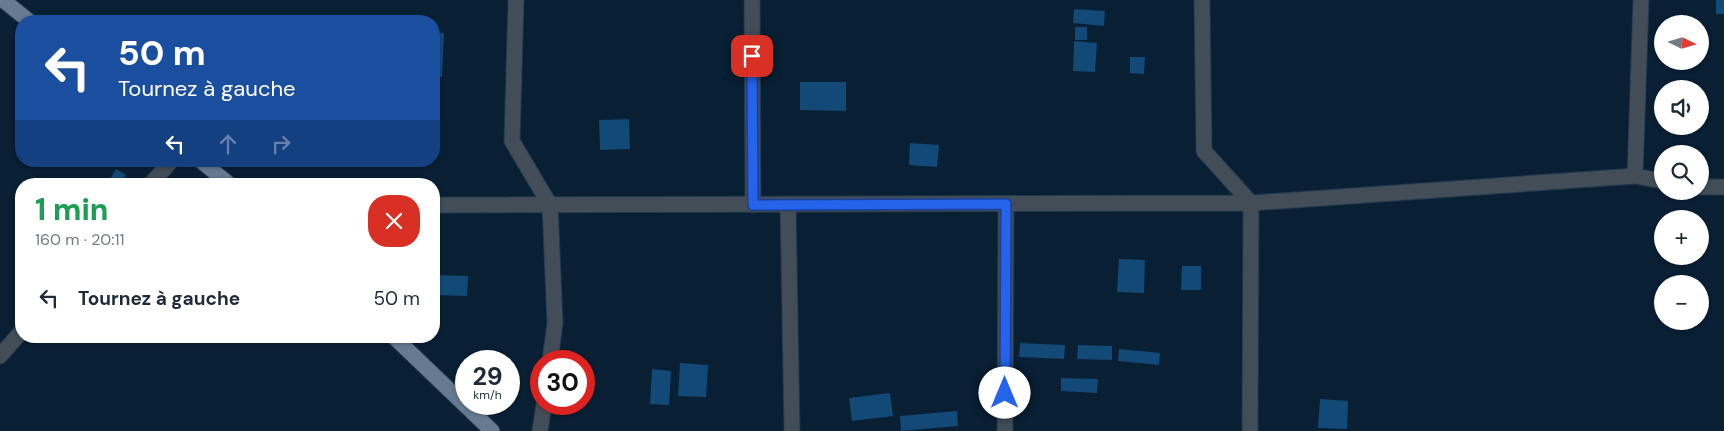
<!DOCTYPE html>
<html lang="fr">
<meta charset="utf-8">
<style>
body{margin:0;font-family:"DM Sans",sans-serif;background:#f2f2f3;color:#1f2937;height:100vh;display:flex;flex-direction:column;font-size:19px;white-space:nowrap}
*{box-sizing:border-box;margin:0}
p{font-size:16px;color:#747a83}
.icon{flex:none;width:28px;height:28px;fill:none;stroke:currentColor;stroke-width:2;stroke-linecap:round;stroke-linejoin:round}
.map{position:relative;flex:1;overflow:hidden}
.side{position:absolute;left:15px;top:178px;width:425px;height:165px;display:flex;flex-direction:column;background:#fff;border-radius:20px;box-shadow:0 1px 4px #0004}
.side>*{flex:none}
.hud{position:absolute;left:15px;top:15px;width:425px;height:152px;border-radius:20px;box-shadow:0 1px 4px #0004;background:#1a4fa0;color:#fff;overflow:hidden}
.needle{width:32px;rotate:95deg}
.buttons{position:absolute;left:1654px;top:15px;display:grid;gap:10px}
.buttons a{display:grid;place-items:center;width:55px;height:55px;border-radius:50%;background:#fff;box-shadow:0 1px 4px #0004;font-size:25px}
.speed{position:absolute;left:455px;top:350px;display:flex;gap:10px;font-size:25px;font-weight:700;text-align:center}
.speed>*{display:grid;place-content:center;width:65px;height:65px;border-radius:50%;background:#fff;box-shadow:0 1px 4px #0004;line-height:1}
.speed small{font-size:12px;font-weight:400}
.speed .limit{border:8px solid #d22;background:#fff;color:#111}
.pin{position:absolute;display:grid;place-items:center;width:42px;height:42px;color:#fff;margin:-21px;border-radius:10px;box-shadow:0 2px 8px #0006}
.me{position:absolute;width:55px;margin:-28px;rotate:0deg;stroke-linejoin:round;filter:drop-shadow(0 0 4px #0008)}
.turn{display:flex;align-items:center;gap:18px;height:105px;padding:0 20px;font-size:22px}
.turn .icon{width:65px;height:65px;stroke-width:2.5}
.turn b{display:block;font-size:35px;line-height:42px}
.lanes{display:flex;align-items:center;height:48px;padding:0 20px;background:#0003;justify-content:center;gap:25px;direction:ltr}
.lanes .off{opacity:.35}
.round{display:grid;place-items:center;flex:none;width:52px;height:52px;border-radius:20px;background:#f2f2f3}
.summary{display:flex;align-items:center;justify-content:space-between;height:85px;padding:0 20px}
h1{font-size:30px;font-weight:800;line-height:38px;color:#1e9e55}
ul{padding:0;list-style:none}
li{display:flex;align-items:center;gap:15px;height:70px;padding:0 20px}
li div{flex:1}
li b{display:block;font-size:19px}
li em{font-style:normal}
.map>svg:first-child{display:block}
</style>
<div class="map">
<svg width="1724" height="431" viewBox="0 0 1724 431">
<rect width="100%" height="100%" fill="#081f34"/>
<path fill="#134976" d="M1716,0H1724V14H1716Z
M1074,9L1105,11L1104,26L1073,23Z
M1075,27H1087V40H1075Z
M434,33H444L442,77L434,76Z
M1074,41L1097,43L1095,72L1073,71Z
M1130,57H1145L1144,74L1130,73Z
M800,82H846V111L800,110Z
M629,119L630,149L600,150L599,120Z
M910,143L939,145L937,167L909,165Z
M116,169L126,175L121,184H114L109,181Z
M1119,259L1145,260L1144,293L1117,292Z
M1182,266H1201V290H1181Z
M434,275L468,276L467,296L434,295Z
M1020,343L1065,345L1064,359L1019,357Z
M1078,345L1112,346V360L1077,359Z
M1119,349L1160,353L1159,365L1118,361Z
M680,363L708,365L706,397L678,396Z
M652,369L671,371L669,405L650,404Z
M1061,378L1098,379L1097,393L1061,391Z
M890,393L893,416L852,421L849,398Z
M1320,399L1348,401L1347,429L1318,428Z
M957,411L958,426L901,431L900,416Z"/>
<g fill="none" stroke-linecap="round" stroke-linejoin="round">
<g stroke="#23394d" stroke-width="17">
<path id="minor" d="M516,0L512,141L550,205L555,323L550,361
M752,0L753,205
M1202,0L1204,151L1251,203L1250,431
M1635,176L1641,0
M151,184L171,161
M1700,187H1724
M788,204L792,431
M434,205L1251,203L1635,176L1662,181
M0,356L21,332
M540,431L544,404
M1005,431L1006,204"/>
</g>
<g stroke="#23394d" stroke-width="17">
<path id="major" d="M3,0L29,21
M201,161L229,184
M393,336L492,431"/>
</g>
<use href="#minor" stroke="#424d57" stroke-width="15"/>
<use href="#major" stroke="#667b91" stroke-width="15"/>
</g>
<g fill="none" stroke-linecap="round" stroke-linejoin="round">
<g stroke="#184099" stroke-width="12">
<path id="route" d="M752,56L753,205L1006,204L1005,393"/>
</g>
<use href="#route" stroke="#2563eb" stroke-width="9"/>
</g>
</svg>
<div class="buttons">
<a><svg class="needle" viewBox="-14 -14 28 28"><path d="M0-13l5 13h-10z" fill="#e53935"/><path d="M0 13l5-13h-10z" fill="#747a83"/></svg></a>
<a><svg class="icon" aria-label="sound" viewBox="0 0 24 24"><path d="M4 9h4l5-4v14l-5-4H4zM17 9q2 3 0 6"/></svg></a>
<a><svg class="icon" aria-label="search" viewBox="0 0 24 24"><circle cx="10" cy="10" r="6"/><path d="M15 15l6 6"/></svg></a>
<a>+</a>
<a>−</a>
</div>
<div class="speed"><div>29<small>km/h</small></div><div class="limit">30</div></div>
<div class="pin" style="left:752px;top:56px;background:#d93025"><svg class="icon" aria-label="arrive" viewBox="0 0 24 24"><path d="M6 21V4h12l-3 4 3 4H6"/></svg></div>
<svg class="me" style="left:1005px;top:393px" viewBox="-20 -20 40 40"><circle r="19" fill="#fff"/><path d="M0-13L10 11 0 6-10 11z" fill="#2563eb"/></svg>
<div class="hud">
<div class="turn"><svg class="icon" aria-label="left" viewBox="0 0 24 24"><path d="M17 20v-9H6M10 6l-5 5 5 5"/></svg><div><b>50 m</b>Tournez à gauche</div></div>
<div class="lanes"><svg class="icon" aria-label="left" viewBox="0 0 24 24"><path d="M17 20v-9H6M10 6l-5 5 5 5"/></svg><svg class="icon off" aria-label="ahead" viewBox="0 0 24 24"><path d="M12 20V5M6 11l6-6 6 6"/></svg><svg class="icon off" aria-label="right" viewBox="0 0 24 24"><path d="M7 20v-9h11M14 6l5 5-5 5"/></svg></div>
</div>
<section class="side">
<div class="summary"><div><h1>1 min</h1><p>160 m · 20:11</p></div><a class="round" style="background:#d93025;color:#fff"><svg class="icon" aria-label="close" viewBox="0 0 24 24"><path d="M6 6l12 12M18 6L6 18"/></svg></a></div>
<ul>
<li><svg class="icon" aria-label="left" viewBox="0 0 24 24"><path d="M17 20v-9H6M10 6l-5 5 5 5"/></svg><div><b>Tournez à gauche</b></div><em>50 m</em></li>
</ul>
</section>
</div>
